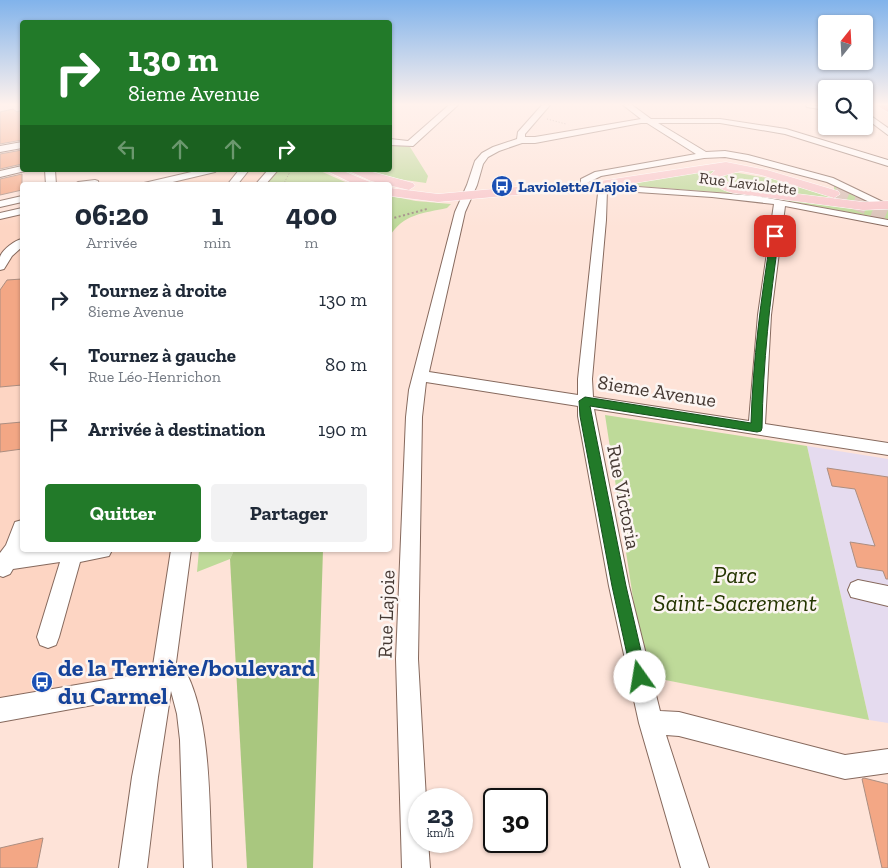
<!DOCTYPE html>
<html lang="fr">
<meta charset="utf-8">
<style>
body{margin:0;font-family:"Zilla Slab",serif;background:#f2f2f3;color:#1f2937;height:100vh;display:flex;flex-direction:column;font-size:19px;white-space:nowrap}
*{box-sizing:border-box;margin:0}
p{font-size:16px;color:#747a83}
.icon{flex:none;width:28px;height:28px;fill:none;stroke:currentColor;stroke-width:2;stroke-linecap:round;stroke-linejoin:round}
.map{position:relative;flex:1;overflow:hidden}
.details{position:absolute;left:20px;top:182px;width:372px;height:370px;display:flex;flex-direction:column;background:#fff;border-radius:5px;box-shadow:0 1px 4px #0004}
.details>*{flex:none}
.hud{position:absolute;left:20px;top:20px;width:372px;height:152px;border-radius:5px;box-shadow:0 1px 4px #0004;background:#227a29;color:#fff;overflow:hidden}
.needle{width:32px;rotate:18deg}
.controls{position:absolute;left:818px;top:15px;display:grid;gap:10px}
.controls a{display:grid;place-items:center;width:55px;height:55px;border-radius:5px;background:#fff;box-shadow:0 1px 4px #0004;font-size:25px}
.speed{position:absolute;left:408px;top:788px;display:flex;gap:10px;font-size:25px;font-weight:700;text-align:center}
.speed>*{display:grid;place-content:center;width:65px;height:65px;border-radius:50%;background:#fff;box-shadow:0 1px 4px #0004;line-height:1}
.speed small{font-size:12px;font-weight:400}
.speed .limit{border:2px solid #111;border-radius:8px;background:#fff;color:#111}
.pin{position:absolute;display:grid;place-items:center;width:42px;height:42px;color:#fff;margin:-21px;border-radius:10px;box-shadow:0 2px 8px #0006}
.me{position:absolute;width:55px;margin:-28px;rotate:347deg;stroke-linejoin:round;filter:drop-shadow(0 0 4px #0008)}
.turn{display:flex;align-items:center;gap:18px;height:105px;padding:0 25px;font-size:22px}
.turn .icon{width:65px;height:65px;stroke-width:2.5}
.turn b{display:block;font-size:35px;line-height:42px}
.lanes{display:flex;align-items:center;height:48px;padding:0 25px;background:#0003;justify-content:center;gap:25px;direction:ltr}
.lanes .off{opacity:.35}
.eta{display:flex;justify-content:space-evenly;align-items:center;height:85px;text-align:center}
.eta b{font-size:30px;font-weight:700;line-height:35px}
.button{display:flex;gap:10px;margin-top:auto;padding:10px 25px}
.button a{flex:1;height:58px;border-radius:5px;background:#227a29;color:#fff;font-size:20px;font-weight:700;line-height:58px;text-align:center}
.button a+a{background:#f2f2f3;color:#1f2937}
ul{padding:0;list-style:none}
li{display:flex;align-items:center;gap:15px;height:65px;padding:0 25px}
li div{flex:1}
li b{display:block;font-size:19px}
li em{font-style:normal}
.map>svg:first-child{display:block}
</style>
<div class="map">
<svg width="888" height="868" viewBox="0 0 888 868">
<rect width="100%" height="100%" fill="#fee3d8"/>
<path fill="#fdd5c3" d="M205,170H269L258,185H133Z
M22,208V550H179L157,694L0,714V213Z"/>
<path fill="#e5dbef" d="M807,446L888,459V723L869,720Z"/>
<path fill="#beda99" d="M390,145L410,147L428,176L426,183L398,179L368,170H390Z
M715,169L717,170L708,175C712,187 729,190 740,194L624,185Z
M277,170H318L352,185H264Z
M733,172L784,181L834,197V185L865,202L735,188L721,178L724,174Z
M390,196L416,201L451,204L447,208C424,213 403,214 390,236Z
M762,197L888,210V219Z
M605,415L807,446L869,720L645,676Z
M199,550H234L230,559L197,572Z"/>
<path fill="#a9c77f" d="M234,550H323L313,868H247L230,559Z"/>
<path fill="#f3a785" stroke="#ac8e81" d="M13,109L17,112L22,110V140L0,144V112Z
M22,150V164L0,169V154Z
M22,174V190L0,195V179Z
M22,279V385L0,387V290L7,280Z
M22,422V449L0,452V424Z
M827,468L888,477V579H886L883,571L857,567L850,542L875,546L855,489L832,486Z
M864,778L888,784V868H882L862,779Z
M43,838L37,868H0V848Z"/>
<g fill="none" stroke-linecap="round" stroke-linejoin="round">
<path stroke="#d9c1b7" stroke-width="14" stroke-dasharray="14 7" stroke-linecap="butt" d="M834,194L888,216"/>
<g stroke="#86695d" stroke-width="2">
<path id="minor" d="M449,105H458L413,146L390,145V139L408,141Z
M542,105H550L525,134V137H535L641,119L623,105H632L651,119H720L786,129L888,160V166L785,134L720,123H658L706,152L725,151L748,155L833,178L887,204L882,207L878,206L827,182L747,161L725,157L704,158L601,176L587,183H581V179L595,172L696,154L647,123H641L535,143H522L499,151L488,157L483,164L477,185L465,212L429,372L578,395V379L599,184L756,196L888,220V226L785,206L771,315L765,424L888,443V455L594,409L629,586L660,711L679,712L845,755L888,749V773L845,779L679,736L666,735L709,868H681L639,723L609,586L578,416V406L426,382L422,417L418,659L426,799H419V841H428L430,868H402L396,659L406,417L409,390L455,212L467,185L475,161L482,153L493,147L517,139L518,132ZM607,190L712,197L774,204L758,315L749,421L593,397L592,379L606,220Z
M806,105L826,106V110L807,107Z
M864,111L888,128V135L864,117Z
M22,142V148L0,152V146Z
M22,166V170L25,171L0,177V171Z
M45,170H55L56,185H46Z
M200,170H217L215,172L160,185H142L144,183Z
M239,170H249L237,185H227Z
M268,170H278L265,185H255Z
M95,180L98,181L99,185H73L78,182Z
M22,196V202L0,207V201Z
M22,208V214L0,219V213Z
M22,239V247L12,256L4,269L0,270C0,266 0,260 0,257C2,250 15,240 22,239Z
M22,520V550H112L109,556L80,562L59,637L56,645L48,648L40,645L37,637L60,562L13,569L10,574L3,577L0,576V553L6,545L15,522Z
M171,550H191L175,670L187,674C212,725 209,811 212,868H184L180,740L177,714L171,691L158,777L147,868H119L132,777L148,695L0,722V698L152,672Z
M858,580L888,586V606L851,597L848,590L851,583Z"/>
</g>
<g stroke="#fff" stroke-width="1">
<path id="major" d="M726,162L767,170L838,191L840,194L834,198L761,175L741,171L722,176L721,177L733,186L863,202L888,201V209L863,210L733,193C722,190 715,187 709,177L715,170L567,194L539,193L438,202L390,196V188L438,194L539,185L567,186Z
M325,170H341L370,182L372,185H356Z
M349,170H365L413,183L415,186L409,190L371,181L351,172Z"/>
</g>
<g stroke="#fff" stroke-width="1">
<path id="highway" d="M876,105H888V112Z"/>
</g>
<path stroke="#a08c84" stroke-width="1" stroke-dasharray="1 2" stroke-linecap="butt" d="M547,119L566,124
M283,185L291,170"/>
<path stroke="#a08c84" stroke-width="2" stroke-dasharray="2 2.5" stroke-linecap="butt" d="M390,219L427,209"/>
<use href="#minor" fill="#fff" fill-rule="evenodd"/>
<use href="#major" fill="#f8c7cb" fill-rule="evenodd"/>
<use href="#highway" fill="#f3a1a8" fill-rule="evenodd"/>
</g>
<linearGradient id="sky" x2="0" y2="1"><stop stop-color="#81b3eb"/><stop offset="0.46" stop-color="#fff2ed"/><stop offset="1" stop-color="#fff2ed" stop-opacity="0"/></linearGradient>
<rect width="888" height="227" fill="url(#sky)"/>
<path fill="#227a29" stroke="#164f1b" d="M775,233L779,236C770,299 763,363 762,428L761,431L757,432L590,406L626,586L647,677L645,683L640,685L634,683L632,677L612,586L580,416L579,401L585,397L751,423C753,360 761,298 771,236Z"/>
<defs>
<g id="bus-disc" transform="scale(1.125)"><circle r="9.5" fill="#1a4fb4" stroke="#fcf5f2"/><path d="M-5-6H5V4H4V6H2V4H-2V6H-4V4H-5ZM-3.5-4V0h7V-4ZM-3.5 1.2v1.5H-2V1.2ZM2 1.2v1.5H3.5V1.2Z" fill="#fff"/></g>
</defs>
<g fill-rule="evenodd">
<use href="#bus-disc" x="502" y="186"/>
<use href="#bus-disc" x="42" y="682"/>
</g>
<g text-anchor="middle" stroke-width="5" stroke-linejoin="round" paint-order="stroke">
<g font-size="16" fill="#453933" stroke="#fcf5f2">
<text transform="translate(748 183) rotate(7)" y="6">Rue Laviolette</text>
</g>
<g font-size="16" font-weight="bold" fill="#164399" stroke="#fcf5f2" text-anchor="start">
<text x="518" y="192">Laviolette/Lajoie</text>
</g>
<g font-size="20" fill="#453933" stroke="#fcf5f2">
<text transform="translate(657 391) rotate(9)" y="7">8ieme Avenue</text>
<text transform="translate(624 497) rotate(79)" y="7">Rue Victoria</text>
<text transform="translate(386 614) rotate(-88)" y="7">Rue Lajoie</text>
</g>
<g font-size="24" font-style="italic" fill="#243500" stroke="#fcf5f2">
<text x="735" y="583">Parc<tspan x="735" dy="28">Saint-Sacrement</tspan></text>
</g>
<g font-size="24" font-weight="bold" fill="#164399" stroke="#fcf5f2" text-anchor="start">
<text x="58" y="676">de la Terrière/boulevard<tspan x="58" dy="28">du Carmel</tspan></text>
</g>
</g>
</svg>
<div class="controls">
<a><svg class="needle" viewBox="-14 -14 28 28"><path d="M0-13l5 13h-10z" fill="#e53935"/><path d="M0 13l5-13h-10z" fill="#747a83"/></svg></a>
<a><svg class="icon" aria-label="search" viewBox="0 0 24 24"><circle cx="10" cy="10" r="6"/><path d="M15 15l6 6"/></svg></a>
</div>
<div class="speed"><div>23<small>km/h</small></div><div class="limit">30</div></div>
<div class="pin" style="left:775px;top:236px;background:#d93025"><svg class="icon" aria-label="arrive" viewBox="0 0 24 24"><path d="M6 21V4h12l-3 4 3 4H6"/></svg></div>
<svg class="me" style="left:640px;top:677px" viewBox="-20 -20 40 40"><circle r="19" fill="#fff"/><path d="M0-13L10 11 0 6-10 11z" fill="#227a29"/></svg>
<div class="hud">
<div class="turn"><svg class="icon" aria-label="right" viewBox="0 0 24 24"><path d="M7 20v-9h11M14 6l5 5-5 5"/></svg><div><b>130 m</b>8ieme Avenue</div></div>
<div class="lanes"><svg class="icon off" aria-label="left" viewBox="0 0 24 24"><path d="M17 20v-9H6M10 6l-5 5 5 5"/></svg><svg class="icon off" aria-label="ahead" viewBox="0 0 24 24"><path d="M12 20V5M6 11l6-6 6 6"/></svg><svg class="icon off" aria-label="ahead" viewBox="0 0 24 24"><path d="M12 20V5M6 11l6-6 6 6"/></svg><svg class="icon" aria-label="right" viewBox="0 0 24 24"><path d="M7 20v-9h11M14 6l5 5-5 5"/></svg></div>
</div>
<section class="details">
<div class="eta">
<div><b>06:20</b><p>Arrivée</p></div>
<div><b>1</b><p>min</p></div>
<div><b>400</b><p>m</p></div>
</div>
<ul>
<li><svg class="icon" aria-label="right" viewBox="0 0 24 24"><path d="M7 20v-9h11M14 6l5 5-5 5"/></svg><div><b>Tournez à droite</b><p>8ieme Avenue</p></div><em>130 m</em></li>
<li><svg class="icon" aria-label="left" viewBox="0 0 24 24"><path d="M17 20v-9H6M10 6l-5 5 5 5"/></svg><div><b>Tournez à gauche</b><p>Rue Léo-Henrichon</p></div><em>80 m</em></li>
<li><svg class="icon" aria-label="arrive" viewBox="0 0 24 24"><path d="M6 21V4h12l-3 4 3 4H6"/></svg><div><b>Arrivée à destination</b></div><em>190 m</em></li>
</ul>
<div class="button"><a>Quitter</a><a>Partager</a></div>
</section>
</div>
